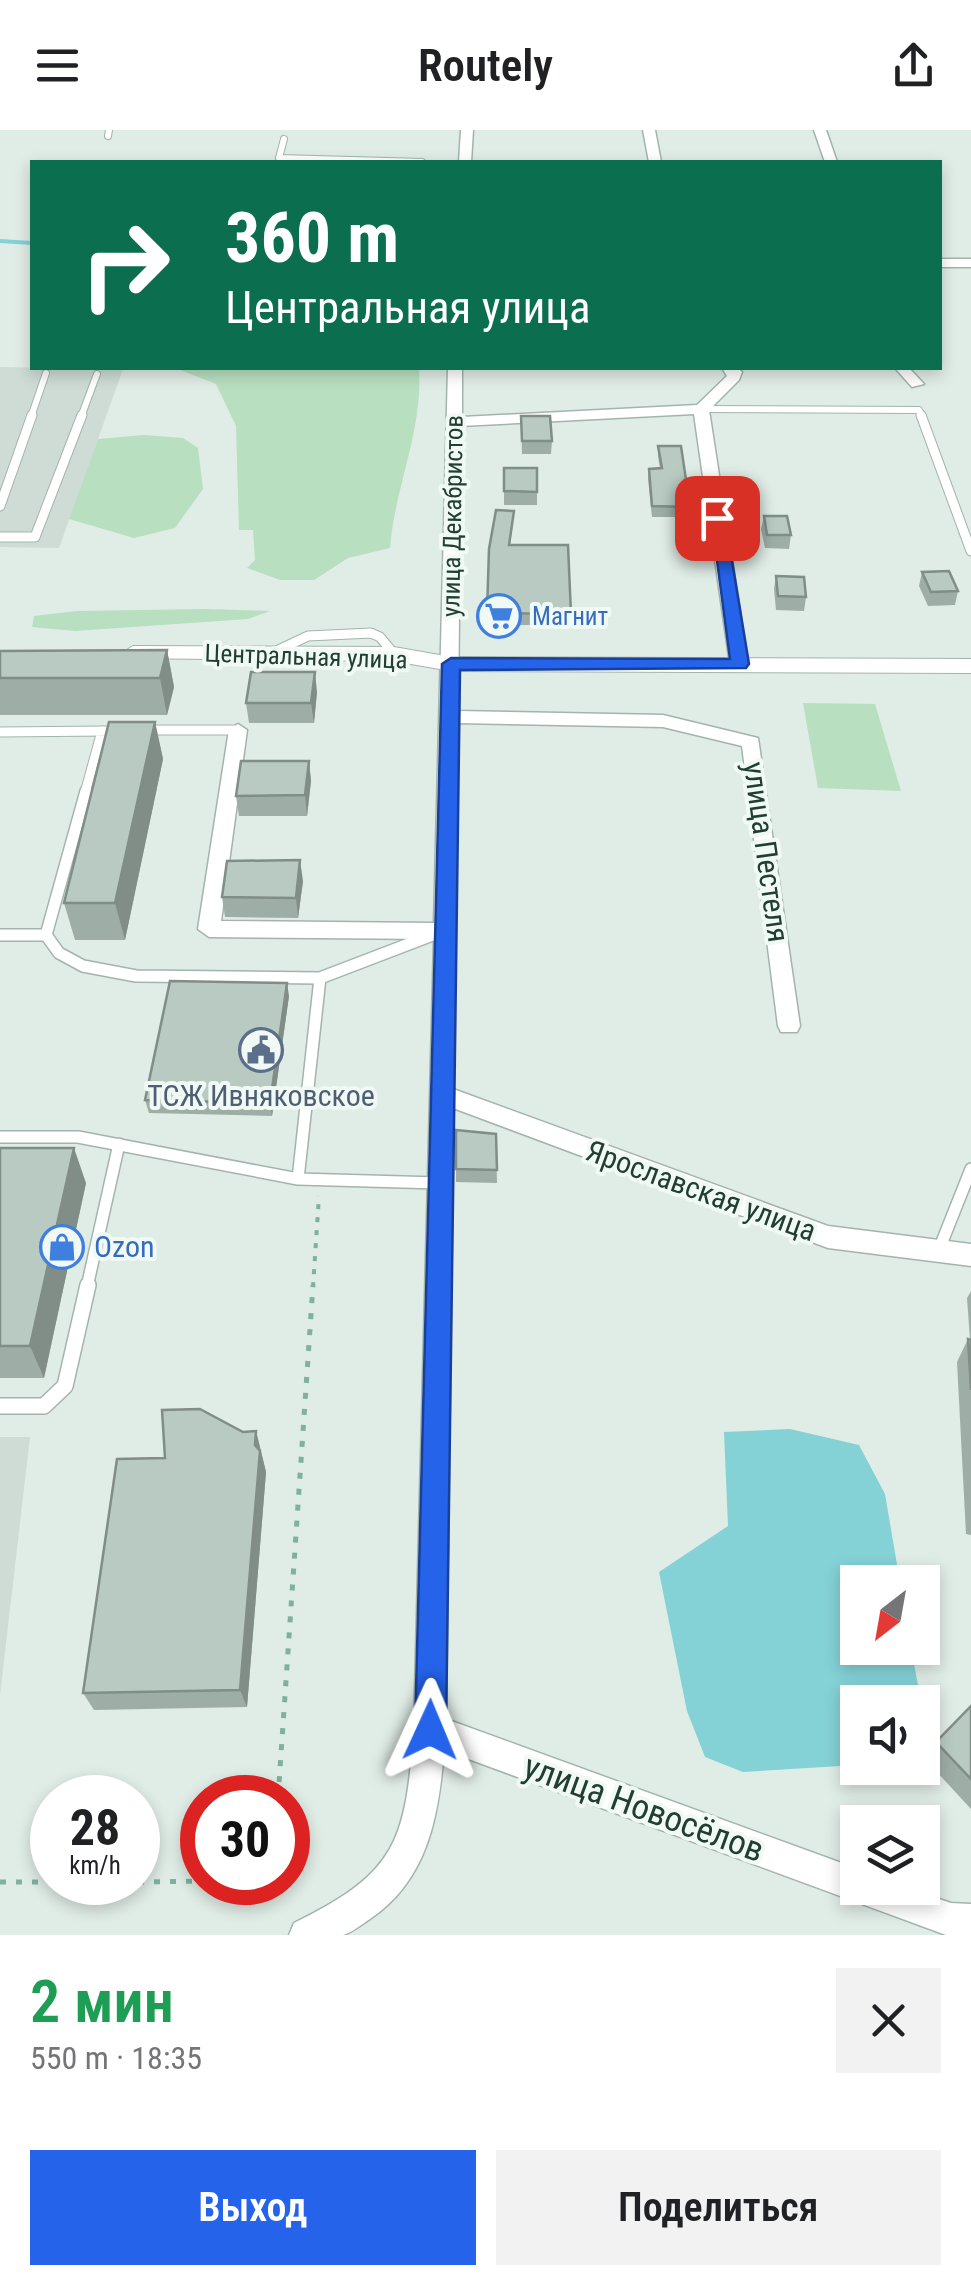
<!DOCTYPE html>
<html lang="ru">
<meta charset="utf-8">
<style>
body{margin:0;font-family:"Roboto Condensed",sans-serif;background:#f2f2f2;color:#202124;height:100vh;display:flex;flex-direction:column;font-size:38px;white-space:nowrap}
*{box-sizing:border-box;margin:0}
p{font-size:32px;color:#757577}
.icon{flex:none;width:55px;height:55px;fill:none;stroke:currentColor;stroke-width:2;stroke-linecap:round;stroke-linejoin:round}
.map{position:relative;height:1805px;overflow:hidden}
.drawer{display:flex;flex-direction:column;background:#fff;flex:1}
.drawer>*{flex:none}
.banner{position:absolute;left:30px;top:30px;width:912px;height:210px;border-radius:0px;box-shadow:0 5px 15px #0003;background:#0b6e4f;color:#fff;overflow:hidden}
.needle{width:65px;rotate:211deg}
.tools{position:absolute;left:840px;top:1435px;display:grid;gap:20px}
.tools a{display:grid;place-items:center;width:100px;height:100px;border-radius:0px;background:#fff;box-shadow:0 5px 15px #0003;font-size:50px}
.speed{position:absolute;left:30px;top:1645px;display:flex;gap:20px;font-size:50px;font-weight:700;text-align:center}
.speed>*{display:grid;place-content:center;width:130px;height:130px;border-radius:50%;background:#fff;box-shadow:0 5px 15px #0003;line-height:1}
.speed small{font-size:25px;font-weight:400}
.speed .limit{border:15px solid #d22;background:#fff;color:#111}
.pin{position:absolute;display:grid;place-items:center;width:85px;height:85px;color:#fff;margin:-42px;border-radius:20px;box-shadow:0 5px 15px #0006}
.me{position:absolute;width:110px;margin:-55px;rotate:1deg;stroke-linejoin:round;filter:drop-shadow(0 0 8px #0008)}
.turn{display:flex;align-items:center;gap:35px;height:210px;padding:0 30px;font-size:45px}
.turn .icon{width:130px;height:130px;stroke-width:2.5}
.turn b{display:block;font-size:70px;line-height:85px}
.round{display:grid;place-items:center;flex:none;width:105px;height:105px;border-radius:0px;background:#f2f2f2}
.headline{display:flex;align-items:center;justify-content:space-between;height:170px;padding:0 30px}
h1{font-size:60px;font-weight:600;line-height:75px;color:#1e9e55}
.cta{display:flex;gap:20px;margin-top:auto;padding:20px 30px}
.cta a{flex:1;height:115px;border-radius:0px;background:#2563eb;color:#fff;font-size:40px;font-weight:600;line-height:115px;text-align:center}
.cta a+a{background:#f2f2f2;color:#202124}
header{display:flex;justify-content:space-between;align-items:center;height:130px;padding:0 30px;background:#fff;font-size:45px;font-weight:600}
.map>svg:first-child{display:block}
</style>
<header><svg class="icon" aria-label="menu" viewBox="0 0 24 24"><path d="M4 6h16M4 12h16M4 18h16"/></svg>Routely<svg class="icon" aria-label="share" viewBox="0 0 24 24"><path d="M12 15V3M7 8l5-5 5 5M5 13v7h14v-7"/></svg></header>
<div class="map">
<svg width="971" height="1805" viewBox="0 0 971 1805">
<rect width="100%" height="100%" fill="#e0ece6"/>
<path fill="#cedcd5" d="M0,237L123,239L59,418L0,417Z
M0,1307H30L0,1565Z"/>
<path fill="#b8dfbf" d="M175,238H419C423,301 395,356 390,418L348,428L314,450H280L247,438L255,430L253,400H239L236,296L216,254Z
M144,305L183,308L198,318L203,359L175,398L134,408L69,389L98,309Z
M205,479L270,481L248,489L75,501L32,497L34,486L77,481Z
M803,573L875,574L901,661L818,658Z"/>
<path fill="#84d1d6" d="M790,1299L859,1315L885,1364L900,1452H858V1518H911L921,1571L858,1572L857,1635L743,1642L705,1627L687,1581L659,1442L728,1396L724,1302Z"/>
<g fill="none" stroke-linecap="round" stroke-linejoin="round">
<path stroke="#84d1d6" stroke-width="4" d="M0,111L32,113"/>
<g stroke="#a3b4ad" stroke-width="8">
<path id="service-far3" d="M108,6L109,0
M284,9L279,28L422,32
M701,279L919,280L922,287
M31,287L46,243
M81,287L97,244"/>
</g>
<g stroke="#a3b4ad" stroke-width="11">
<path id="service-far2" d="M921,285L971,421
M0,376L32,285
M0,407H35L82,285
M272,523L308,506L371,503L380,507L394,524
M144,600H238
M0,602L106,601
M85,663L102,601"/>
</g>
<g stroke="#a3b4ad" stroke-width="14">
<path id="service-far1" d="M0,805H46L86,661
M46,805L59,823L83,836L136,846L320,848L435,804
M0,1007H78L298,1049L438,1053
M298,1049L320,848
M938,1122L971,1039
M87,1157L119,1014"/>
</g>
<g stroke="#a3b4ad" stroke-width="18">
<path id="service" d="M0,1276H44L65,1256L88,1155"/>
</g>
<g stroke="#a3b4ad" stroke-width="3">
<path id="minor" d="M461,0H473L471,32H459Z
M643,0H655L661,32H649Z
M814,0H826L837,32H825Z
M940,129H971V137H940Z
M448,238H462V287L697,275L727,246L722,238H738L742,242L739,250L709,280L748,534L745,538H733L730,534L694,284L461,296L458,581L663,585L758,608L800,896L797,902H781L778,896L742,616L663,597L458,593L453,959L828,1096L971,1114V1136L828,1118L453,978L446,1589L858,1739V1758H906L951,1773L971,1774V1805H946L444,1620C439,1685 428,1750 370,1789C362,1794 353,1802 343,1805C327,1805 306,1805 289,1805L294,1793C399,1742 405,1710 414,1599L434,809L209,807L198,799L229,600L238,594L247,600L221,791L434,793Z
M895,238H909L924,254L912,257Z"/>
</g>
<g stroke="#a3b4ad" stroke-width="2">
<path id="tertiary" d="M133,516L394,517L451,527L971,529V543L451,541L394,531L125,528L122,523Z"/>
</g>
<path stroke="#7eb29d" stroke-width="4" stroke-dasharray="5 8" stroke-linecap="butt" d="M313,1157L319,1066"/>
<path stroke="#7eb29d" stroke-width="5" stroke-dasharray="6 10" stroke-linecap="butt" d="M278,1668L313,1155
M0,1752H52
M138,1752L202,1751"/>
<use href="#service-far3" stroke="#fff" stroke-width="6"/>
<use href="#service-far2" stroke="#fff" stroke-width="9"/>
<use href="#service-far1" stroke="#fff" stroke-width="11"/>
<use href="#service" stroke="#fff" stroke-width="15"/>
<use href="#minor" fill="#fff" fill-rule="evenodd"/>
<use href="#tertiary" fill="#fff" fill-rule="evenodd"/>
</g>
<path fill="#9eaea6" d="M521,286L552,311L551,324H522Z
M658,316L690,377L688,387H652L648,349L649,339H660L658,326Z
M504,338H537V375H504Z
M764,386L791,405L789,419L765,418L761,399Z
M513,393L510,415L571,484L570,495H487L489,419Z
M922,442L958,461L955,475L928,476L919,456Z
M776,446L806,467L804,481L776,480L774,459Z
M167,520L174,557L167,585H0V521Z
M317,562L314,593H249L246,573Z
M155,592L163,629L125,810H75L64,773Z
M309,631L311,651L307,686H239L236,666Z
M303,751L298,788L225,787L222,767Z
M289,866L272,986L149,983L145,970Z
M456,1000L496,1004L497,1053L456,1052Z
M0,1018L86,1053L44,1248H0Z
M971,1161V1405L966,1404L957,1232L968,1209H970L967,1168Z
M256,1301L266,1342L247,1577L94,1580L83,1563L165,1328L243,1302Z
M971,1576V1679L924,1628L936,1612Z"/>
<path fill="#818d87" d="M167,520L174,557L167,585L160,548Z
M315,542L317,562L314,593L311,573Z
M155,592L163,629L125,810L115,773Z
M309,631L311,651L307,686L305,665Z
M300,730L303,751L298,788L296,768Z
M287,853L289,866L272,986L270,973Z
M74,1018L86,1053L44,1248L30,1216Z
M256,1301L266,1342L247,1577L240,1560Z"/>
<path fill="#b8cac1" stroke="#818d87" stroke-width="2.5" d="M521,286H550L552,311H522Z
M658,316H681L690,377L652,376L649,339L662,338Z
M504,338H537V362L504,361Z
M496,380L514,381L509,415H568L571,484L487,483L489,419Z
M764,386H787L791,405H767Z
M949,441L958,461L931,462L922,442Z
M776,446L804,447L806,467L778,466Z
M167,520L160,548H0V521Z
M251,542H315L311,573H246Z
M109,592H155L115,773H64Z
M241,631H309L305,665L236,666Z
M300,730L296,768L222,767L227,731Z
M170,851L287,853L270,973L145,970Z
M456,1000L496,1004L497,1040L456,1039Z
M0,1018H74L30,1216H0Z
M968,1209L971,1210V1260Z
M200,1279L243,1302L256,1301L255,1315L260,1321L240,1560L83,1563L117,1329L165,1328L162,1280Z
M971,1576V1649L936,1612Z"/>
<path fill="#2563eb" stroke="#184099" stroke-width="2.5" d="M711,385L725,388L749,534L746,538L460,540L446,1600L441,1611L430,1615L419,1611L415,1600L442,534L451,528L730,529Z"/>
<defs>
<g id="supermarket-ring" transform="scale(2.25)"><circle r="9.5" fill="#f1f9f4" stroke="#3f7fe0" stroke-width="1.5"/><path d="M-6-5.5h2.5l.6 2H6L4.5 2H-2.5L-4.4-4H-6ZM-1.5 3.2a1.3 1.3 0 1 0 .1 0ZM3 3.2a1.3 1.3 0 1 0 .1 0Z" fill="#3f7fe0"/></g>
<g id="civic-ring" transform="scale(2.25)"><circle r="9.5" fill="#f1f9f4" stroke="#5c6f8a" stroke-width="1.5"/><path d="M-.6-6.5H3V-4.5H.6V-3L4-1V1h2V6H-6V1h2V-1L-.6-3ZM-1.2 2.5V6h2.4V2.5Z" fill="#5c6f8a"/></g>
<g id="shop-ring" transform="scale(2.25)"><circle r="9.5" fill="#f1f9f4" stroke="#3f7fe0" stroke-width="1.5"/><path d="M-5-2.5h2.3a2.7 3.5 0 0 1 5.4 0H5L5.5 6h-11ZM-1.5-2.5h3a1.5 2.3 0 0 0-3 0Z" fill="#3f7fe0"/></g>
</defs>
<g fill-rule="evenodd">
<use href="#supermarket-ring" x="499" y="486"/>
<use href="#civic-ring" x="261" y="920"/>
<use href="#shop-ring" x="62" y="1117"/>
</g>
<g text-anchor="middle" stroke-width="8" stroke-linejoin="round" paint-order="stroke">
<g font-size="25" fill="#203e33" stroke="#f1f9f4">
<text transform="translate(452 386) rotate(-89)" y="9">улица Декабристов</text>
<text transform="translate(306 526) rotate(2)" y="9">Центральная улица</text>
</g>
<g font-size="25" fill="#366cbe" stroke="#f1f9f4" text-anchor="start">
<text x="532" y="495">Магнит</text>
</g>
<g font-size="30" fill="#203e33" stroke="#f1f9f4">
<text transform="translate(766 722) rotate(82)" y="10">улица Пестеля</text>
<text transform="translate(701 1061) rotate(20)" y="10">Ярославская улица</text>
</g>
<g font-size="30" fill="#4e5e75" stroke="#f1f9f4">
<text x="261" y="976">ТСЖ Ивняковское</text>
</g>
<g font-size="30" fill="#366cbe" stroke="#f1f9f4" text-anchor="start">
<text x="94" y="1127">Ozon</text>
</g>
<g font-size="35" fill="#203e33" stroke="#f1f9f4">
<text transform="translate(644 1678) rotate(20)" y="12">улица Новосёлов</text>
</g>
</g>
</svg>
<div class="tools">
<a><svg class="needle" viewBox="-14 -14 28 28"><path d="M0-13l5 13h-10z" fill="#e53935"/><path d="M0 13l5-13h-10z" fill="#757577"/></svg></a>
<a><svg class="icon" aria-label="sound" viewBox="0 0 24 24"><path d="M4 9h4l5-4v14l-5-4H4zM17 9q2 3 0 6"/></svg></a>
<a><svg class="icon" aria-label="layers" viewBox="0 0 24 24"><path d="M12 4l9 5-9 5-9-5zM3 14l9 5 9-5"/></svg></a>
</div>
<div class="speed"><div>28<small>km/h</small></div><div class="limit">30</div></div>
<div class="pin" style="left:717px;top:388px;background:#d93025"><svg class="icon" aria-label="arrive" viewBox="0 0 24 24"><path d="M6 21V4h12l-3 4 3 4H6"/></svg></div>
<svg class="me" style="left:430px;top:1600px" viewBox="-20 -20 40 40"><path d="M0-17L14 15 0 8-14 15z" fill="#2563eb" stroke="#fff" stroke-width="4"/></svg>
<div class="banner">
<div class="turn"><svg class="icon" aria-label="right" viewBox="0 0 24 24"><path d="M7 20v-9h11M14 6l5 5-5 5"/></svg><div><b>360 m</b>Центральная улица</div></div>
</div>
</div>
<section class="drawer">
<div class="headline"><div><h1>2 мин</h1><p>550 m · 18:35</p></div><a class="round"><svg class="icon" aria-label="close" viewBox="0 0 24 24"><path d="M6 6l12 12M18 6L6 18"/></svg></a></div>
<div class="cta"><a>Выход</a><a>Поделиться</a></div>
</section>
